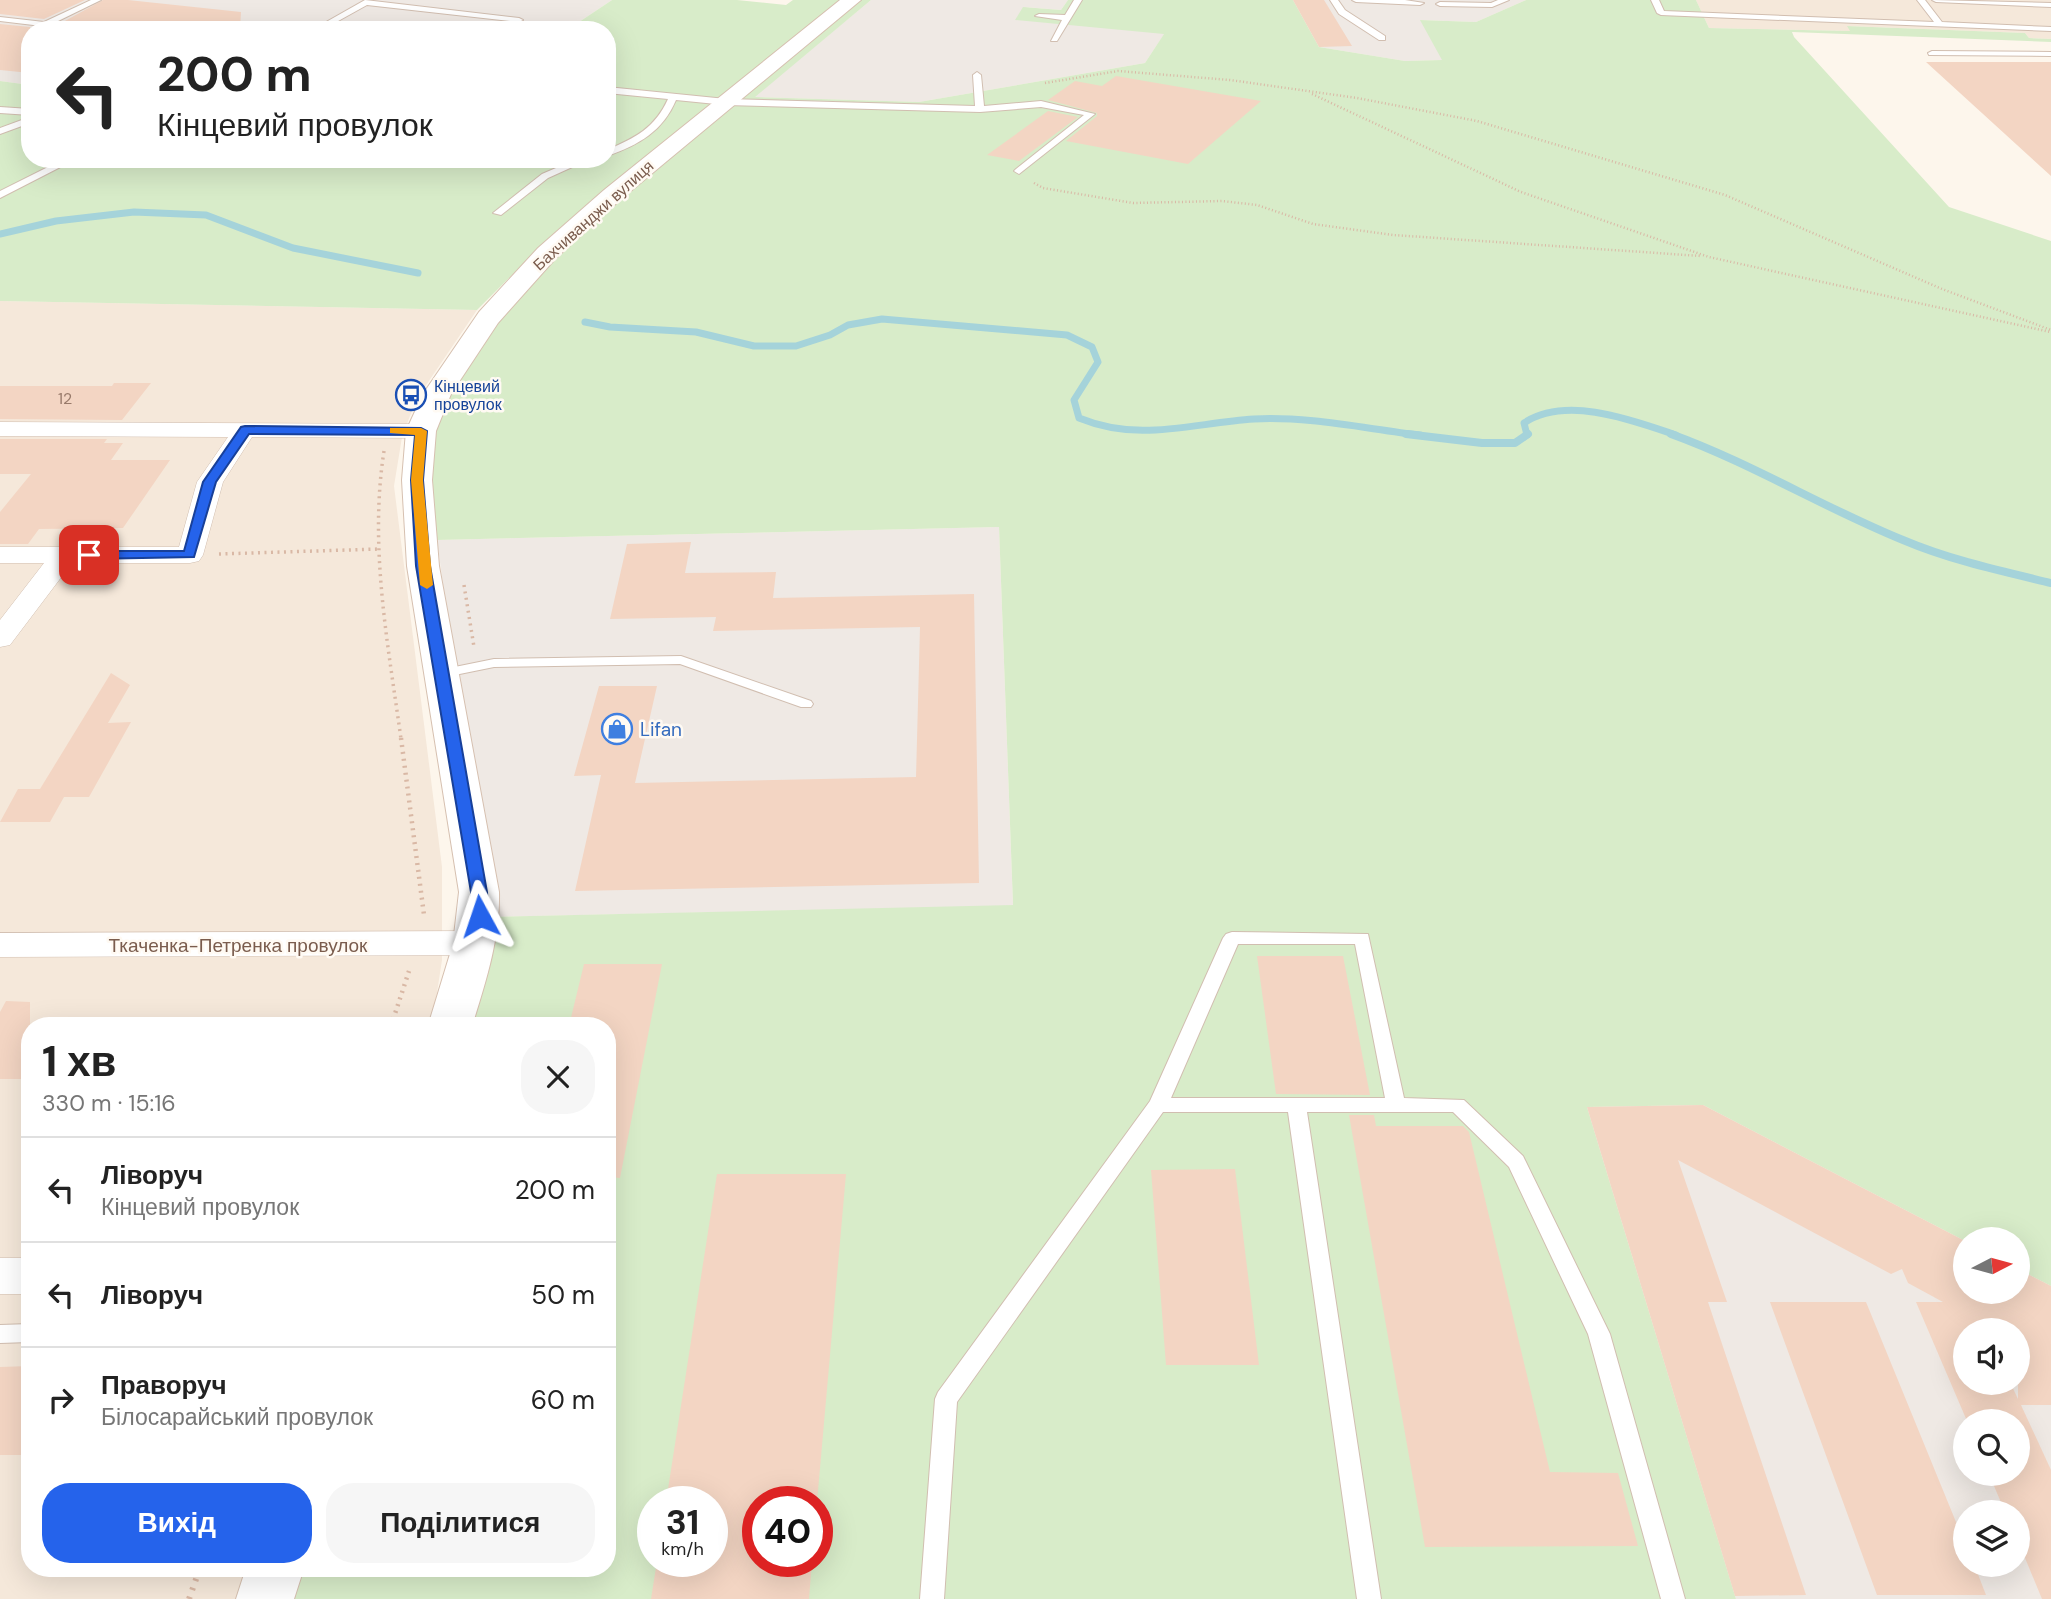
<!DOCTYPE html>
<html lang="uk">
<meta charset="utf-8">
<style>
body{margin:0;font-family:"DM Sans",sans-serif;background:#f6f6f6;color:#222;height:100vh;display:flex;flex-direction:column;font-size:26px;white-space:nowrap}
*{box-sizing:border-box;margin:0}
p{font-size:23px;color:#767676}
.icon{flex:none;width:38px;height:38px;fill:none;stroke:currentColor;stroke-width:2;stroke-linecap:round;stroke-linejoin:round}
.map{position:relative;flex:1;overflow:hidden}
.drawer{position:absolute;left:21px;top:1017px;width:595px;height:560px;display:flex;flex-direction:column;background:#fff;border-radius:28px;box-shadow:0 7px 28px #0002}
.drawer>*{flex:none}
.top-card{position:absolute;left:21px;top:21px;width:595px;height:147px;border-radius:28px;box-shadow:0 7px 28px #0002;background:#fff;color:#222;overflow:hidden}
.needle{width:46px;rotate:84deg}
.buttons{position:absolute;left:1953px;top:1227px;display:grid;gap:14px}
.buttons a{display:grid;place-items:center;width:77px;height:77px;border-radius:50%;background:#fff;box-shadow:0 7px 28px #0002;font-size:35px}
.speed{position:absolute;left:637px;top:1486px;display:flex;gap:14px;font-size:35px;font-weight:700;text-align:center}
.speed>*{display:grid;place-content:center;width:91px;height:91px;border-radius:50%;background:#fff;box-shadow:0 7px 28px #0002;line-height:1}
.speed small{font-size:18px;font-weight:400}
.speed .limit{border:10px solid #d22;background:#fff;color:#111}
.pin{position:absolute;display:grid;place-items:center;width:60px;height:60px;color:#fff;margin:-30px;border-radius:14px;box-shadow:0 4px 10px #0006}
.me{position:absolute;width:77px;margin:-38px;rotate:355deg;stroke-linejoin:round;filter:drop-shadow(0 0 5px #0008)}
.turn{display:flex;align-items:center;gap:24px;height:147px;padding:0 21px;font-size:32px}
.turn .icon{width:91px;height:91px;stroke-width:2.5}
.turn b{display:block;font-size:49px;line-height:60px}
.round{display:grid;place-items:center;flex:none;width:74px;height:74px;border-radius:28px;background:#f6f6f6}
.head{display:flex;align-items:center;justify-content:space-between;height:119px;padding:0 21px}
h1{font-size:42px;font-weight:700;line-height:52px}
.cta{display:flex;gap:14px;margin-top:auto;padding:14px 21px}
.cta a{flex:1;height:80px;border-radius:28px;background:#2563eb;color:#fff;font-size:28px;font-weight:700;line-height:80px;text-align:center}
.cta a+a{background:#f6f6f6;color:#222}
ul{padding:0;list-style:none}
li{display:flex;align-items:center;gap:21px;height:105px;padding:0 21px;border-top:2px solid #e0e0e0}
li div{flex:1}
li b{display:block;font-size:26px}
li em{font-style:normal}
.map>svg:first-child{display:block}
</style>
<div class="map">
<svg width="2051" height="1599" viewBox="0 0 2051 1599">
<rect width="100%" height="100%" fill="#fdf6ec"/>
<path fill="#f5e8da" d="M1696,0H2051V39L2029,38L2025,33L1848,26L1851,31L1709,28Z
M0,301L477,310L416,400L402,437L394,486L442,867V960L432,1025L30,1026V1568H251L241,1599H0Z"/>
<path fill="#efe9e4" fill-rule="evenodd" d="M0,0H612L567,30H30V85L0,81Z
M871,0H1068L1061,10L1024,7L1165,33L1145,63L919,102L754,97Z
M1293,0H1526L1476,22L1421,20L1443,60L1405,61L1319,47Z
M999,527L1013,906L484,917L480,856L437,540Z
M1703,1105L1965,1241V1292H2018V1269L2051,1286V1599H1736L1587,1107ZM1965,1330H2018V1382H1965ZM1965,1421H2018V1474H1965ZM1965,1512H2018V1564H1965Z"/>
<path fill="#d8ecc9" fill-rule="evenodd" d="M612,0H737L786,5L793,0H842L534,253L477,310L0,301V81L30,85V159H607V30H567Z
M861,0H871L755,97L919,102L1145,63L1164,34L1015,20L1023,7L1061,10L1068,0H1293L1319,47L1405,61L1442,60L1420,20L1476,22L1526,0H1696L1709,28L1850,31L1847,26L2025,33L2029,38L2051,39V42L1792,32L1794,37L1949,207L2051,241V1286L2018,1269V1239H1965V1241L1703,1105L1587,1107L1736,1599H292L301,1568H607V1026L469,1025L484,917L1013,905L999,527L437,540L432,479L435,431L450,394L499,319L558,254L623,195ZM653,1502H712V1561H653ZM758,1502H817V1561H758Z"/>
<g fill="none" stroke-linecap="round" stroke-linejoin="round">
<path stroke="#a5d3da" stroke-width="7" d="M0,234L56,221L134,212L206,215L293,248L418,273
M585,322L610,327L696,332L754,346H796L830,335L848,325L882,319L1067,335L1092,347L1098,362L1074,400L1079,418C1140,443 1192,423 1254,419C1308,416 1367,429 1420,435
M1527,435L1524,423C1566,395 1632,420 1676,435"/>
<path stroke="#a5d3da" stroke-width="8" d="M1406,434L1482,443H1515L1528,434
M1671,434C1751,463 1824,508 1903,540C1950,560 2001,571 2051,583"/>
</g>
<path fill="#f3d5c3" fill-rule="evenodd" d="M0,0H85L44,19L0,14Z
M103,0H128L241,12L240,30H121L63,22Z
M1293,0H1324L1352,46L1319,47Z
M0,24L30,27V73L0,70Z
M1926,62H2051V176Z
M1116,76L1261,101L1188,164L1066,141L1097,116V113L1048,100L1075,81L1102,86Z
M1048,111L1078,117L1019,161L987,155Z
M114,383H151L122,420L0,419V386H112Z
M0,439H107L104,443H123L111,460H170L123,528L39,529L28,544H0V512L31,474H0Z
M691,542L685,573L776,572L773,598L974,594L979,883L575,891L601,775L574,776L599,686H657L635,783L916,777L920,627L713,631L716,617L610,619L627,544Z
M111,673L130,685L108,723L131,722L89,797H64L50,822H0L18,789H40Z
M1257,956H1343L1370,1095L1276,1094Z
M584,964H662L620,1178L607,1177V1026H569Z
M6,1001L30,1002V1079H0V1012Z
M1703,1105L1965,1241V1292H2018V1269L2051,1286V1405H2021L2051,1470V1599H2042L2018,1541V1512H2005L1989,1474H2018V1421H1967L1916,1302H1943L1908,1283L1902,1269L1891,1274L1678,1160L1727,1302H1708L1806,1595L1735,1596L1587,1107ZM1965,1330H2018V1399L2010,1382H1965Z
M1349,1115H1374L1376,1126H1463L1469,1132L1550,1472L1618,1473L1638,1546L1425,1547Z
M1235,1169L1259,1365H1166L1151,1170Z
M717,1174H846L817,1502H758V1561H812L809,1599H651L657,1561H712V1502H666Z
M1770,1302H1866L1965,1544V1564H1974L1986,1595H1877Z
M30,1366V1455H0V1367Z"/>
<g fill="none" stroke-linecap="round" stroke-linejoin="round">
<g stroke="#d1beb0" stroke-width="2">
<path id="lane" d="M91,0H101L54,23L102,30H75L0,21V17L44,22Z
M365,0L519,18L523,20L519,22L367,5L322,30H312Z
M1074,0H1082L1057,41H1051L1062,20L1035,16L1039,14L1065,15Z
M1330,0H1338L1345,10L1385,36V40H1379L1339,14Z
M1352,0H1405L1424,3L1420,5L1356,2Z
M1498,0H1509L1492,7L1440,6L1436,4L1440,2L1491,3Z
M1651,0H1659L1664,11L1934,22L1917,0H1925L1942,22L2051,27V31L1661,15L1657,13Z
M1932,0L2051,3V7L1936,2Z
M1932,51L2051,52V56L1929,55L1928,53Z
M977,72L981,75L984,106L1041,101L1095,114L1019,174L1014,171L1016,169L1084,115L1041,107L980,112L726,105L676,100C663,131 639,145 607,156V150C635,138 655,128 668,99L607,93V87L726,99L975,106L973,75Z
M0,107L30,109V115L0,113Z
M30,117V123L0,134V128Z
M64,159H76L0,198V191Z
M577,159H590L548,178L501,215L493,213L542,174Z
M681,656L811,701L813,704L811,707H801L680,664L494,667L440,678L433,674L435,671L494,659Z
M1232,932L1368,934L1404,1098L1464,1100L1523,1156L1610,1334L1685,1599H1661L1588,1334L1509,1167L1453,1112H1307L1381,1599H1357L1288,1112H1163L957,1402L944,1599H920L935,1399L938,1392L1150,1101L1223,938L1226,934ZM1238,944H1355L1385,1098H1171Z
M30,1324V1342L0,1343V1325Z"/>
</g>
<g stroke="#d1beb0" stroke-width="1">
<path id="street" d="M0,422L421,424L429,426L433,431L429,436L421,438L252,437L223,482L203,555L199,561L190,563H72L10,645L0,647V620L44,563H0V547H179L197,482L228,437L0,436Z
M476,931L488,934L493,943L488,952L476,955L0,957V933Z
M0,1258H30V1294H0Z"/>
</g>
<g stroke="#d6c0b0" stroke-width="2">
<path id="secondary" d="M840,0H861L620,200L556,258L498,323L451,394L436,431L432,480L439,566L499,892C500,939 486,981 472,1026H428L453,944L459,892L407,566L402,480L406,431L423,394L479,312L538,248L604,190Z
M246,1568H304L294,1599H236Z"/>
</g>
<path stroke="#d9b8a5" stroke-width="2.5" stroke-dasharray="1 2.5" stroke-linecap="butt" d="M1045,83L1118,71L1230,80L1357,98L1477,121L1725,195L1942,289L2051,330
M1312,94L1521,192L1709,257L2050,332
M1034,183L1043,188L1133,203L1222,201L1257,205L1313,224L1393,235L1701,256"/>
<path stroke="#d9b8a5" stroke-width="3.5" stroke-dasharray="2 4.5" stroke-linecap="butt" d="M384,451C369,547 388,644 401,739
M219,554L379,549
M464,585L474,647"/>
<path stroke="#d9b8a5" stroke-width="4.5" stroke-dasharray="2 5" stroke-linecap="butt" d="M401,738L424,915
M391,1026L409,971"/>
<path stroke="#d9b8a5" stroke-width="6" stroke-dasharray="2.5 7" stroke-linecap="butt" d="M189,1599L200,1568"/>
<use href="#lane" fill="#fff" fill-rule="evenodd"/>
<use href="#street" fill="#fff" fill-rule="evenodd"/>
<use href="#secondary" fill="#fff" fill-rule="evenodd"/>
</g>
<path fill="#2563eb" stroke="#184099" stroke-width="2" d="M245,426L421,428L427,431L423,480L430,566L487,892L488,916L486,921L480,923L471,916V892L416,566L411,480L415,435L249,434L216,482L194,557L89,559L82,555L89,551H184L203,482L241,427Z"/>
<path fill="#f59e0b" d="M390,428H421L427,431L423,480L433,585L427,589L420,585L411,480L415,435L390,433Z"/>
<defs>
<g id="bus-ring" transform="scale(1.575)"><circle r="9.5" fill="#fffaf3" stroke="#1a4fb4" stroke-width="1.5"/><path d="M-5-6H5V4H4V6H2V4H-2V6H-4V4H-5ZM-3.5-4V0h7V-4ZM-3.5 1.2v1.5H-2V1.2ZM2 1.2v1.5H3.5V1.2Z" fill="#1a4fb4"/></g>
<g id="shop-ring" transform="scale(1.575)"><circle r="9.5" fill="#fffaf3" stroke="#3f7fe0" stroke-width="1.5"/><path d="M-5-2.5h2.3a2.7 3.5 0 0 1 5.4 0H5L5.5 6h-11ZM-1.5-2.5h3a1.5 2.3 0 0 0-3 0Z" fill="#3f7fe0"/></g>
</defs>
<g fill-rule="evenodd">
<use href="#bus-ring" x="411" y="395"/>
<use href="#shop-ring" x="617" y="729"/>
</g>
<g text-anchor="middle" stroke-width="5" stroke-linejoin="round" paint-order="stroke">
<g font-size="16" fill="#7a5c4d" stroke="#fffaf3">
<text transform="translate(593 215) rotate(-42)" y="6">Бахчиванджи вулиця</text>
</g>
<g font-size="16" fill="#164399" stroke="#fffaf3" text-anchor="start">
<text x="434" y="392">Кінцевий<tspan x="434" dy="18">провулок</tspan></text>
</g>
<g font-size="16" fill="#987a6a">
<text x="65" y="404">12</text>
</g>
<g font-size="19" fill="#366cbe" stroke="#fffaf3" text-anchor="start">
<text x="640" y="736">Lifan</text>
</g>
<g font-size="19" fill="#7a5c4d" stroke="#fffaf3">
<text x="238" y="952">Ткаченка-Петренка провулок</text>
</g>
</g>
</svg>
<div class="buttons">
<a><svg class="needle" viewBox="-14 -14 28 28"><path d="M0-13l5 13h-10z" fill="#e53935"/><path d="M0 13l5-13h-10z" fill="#767676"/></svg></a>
<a><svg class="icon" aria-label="sound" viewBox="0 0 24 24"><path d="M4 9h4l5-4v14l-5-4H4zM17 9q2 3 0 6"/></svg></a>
<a><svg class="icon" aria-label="search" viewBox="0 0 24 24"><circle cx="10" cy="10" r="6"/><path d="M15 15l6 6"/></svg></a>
<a><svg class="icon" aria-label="layers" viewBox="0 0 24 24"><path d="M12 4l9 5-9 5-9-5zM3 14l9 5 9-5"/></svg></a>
</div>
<div class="speed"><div>31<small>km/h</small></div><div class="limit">40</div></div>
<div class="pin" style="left:89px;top:555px;background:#d93025"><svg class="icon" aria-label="arrive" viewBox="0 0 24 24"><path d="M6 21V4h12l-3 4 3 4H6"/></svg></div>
<svg class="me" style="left:480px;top:916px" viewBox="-20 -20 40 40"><path d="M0-17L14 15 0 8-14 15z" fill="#2563eb" stroke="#fff" stroke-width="4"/></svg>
<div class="top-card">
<div class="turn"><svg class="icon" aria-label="left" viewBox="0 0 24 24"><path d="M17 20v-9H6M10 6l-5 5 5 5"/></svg><div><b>200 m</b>Кінцевий провулок</div></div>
</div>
<section class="drawer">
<div class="head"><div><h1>1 хв</h1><p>330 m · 15:16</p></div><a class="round"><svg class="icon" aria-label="close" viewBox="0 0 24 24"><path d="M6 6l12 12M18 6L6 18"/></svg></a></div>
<ul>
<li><svg class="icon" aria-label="left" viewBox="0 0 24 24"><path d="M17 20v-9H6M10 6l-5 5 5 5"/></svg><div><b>Ліворуч</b><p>Кінцевий провулок</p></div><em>200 m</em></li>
<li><svg class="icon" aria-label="left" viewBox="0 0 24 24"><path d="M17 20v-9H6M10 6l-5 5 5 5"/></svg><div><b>Ліворуч</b></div><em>50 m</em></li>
<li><svg class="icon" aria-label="right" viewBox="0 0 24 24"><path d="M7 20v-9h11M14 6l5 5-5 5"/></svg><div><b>Праворуч</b><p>Білосарайський провулок</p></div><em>60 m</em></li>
</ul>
<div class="cta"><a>Вихід</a><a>Поділитися</a></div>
</section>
</div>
